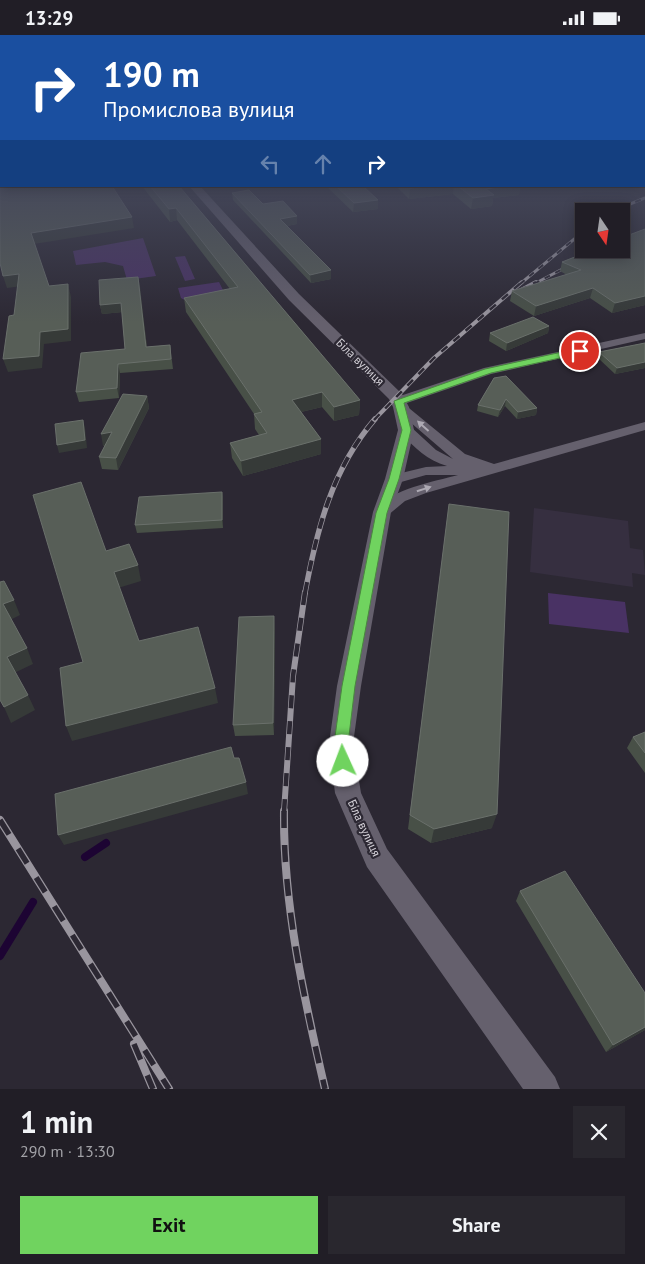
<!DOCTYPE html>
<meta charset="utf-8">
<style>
body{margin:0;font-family:"PT Sans",sans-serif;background:#29272e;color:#f1f3f6;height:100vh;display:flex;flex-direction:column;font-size:19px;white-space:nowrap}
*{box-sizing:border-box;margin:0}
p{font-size:16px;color:#a2a2a7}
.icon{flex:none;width:28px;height:28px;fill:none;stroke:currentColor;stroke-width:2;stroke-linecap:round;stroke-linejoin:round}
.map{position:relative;height:1054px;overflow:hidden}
.sheet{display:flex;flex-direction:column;background:#211e26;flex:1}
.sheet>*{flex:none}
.top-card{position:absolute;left:0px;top:0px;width:645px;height:152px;box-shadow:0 2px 12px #0003,0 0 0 1px #3e3c43;background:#1a4fa0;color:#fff;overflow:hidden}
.needle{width:32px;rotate:167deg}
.controls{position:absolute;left:575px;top:168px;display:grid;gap:10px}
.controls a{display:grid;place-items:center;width:55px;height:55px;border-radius:0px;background:#211e26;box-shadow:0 2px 12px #0003,0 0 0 1px #3e3c43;font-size:25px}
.pin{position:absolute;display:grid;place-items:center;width:42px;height:42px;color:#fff;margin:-21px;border:2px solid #fff;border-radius:50%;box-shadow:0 1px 5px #0007}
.me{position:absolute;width:55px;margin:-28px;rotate:358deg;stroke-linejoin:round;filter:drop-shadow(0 0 4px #0008)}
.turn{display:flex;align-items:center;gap:18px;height:105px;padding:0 20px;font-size:22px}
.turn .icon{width:65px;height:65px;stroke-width:2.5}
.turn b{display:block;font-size:35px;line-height:42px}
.lanes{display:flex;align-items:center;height:48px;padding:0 20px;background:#0003;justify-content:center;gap:25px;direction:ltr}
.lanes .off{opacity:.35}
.round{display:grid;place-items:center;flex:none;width:52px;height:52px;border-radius:0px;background:#29272e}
.headline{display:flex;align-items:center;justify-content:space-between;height:85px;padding:0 20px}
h1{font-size:30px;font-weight:700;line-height:38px}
.cta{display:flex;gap:10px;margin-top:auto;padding:10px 20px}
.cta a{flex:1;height:58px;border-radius:0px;background:#70d35f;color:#111;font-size:20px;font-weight:700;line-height:58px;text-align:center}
.cta a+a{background:#29272e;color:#f1f3f6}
.status{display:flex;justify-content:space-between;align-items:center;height:35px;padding:0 25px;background:#211e26;direction:ltr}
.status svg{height:14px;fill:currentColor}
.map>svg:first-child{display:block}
</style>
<div class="status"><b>13:29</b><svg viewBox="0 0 49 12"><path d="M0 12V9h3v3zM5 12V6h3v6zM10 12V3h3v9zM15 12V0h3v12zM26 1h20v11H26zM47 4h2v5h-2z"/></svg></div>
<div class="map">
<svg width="645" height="1054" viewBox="0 0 645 1054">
<rect width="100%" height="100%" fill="#2c2833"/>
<path fill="#362f40" d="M534,473L628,486L630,513L643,515L645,540L632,538L633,552L530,537Z"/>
<path fill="#493264" d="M143,203L156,241L127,245L123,231L105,227L76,230L73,216Z
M185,221L195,244L185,246L175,222Z
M219,247L225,259L188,267L181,263L178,253Z
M548,558L625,567L629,598L549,589Z"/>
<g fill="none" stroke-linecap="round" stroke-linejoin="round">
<path stroke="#1d0433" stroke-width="8" d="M85,822L106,808
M0,921L33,867"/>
<path fill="#65606d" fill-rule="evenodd" d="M645,298V304L491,339L404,369L465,419L494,429L645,387V395L426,458L405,466L387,481H377L374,477C389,454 433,447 458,440H426L394,449L389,447L387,444L389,441L426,432L447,431C427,425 415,413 401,398L399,395L401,392H411L436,415L453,424L396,375L394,372L396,369L393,366L394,363L484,333Z"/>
<path fill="#65606d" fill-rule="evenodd" d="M189,151H200L299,259L402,359L409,372L414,395L403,444L391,477L361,651L353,709L361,758L387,814L555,1042L560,1054H523L367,832L335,758L329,709L337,651L373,477L385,444L398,395L393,372L389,364L289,265Z"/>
<g stroke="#99959e" stroke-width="3">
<path id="rail-far4" d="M613,176L645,163
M520,249L584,196
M534,249L572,229"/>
</g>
<g stroke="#99959e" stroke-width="4">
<path id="rail-far3" d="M519,256L536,247
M374,385L434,323L522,247"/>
</g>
<g stroke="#99959e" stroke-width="5.5">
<path id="rail-far2" d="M305,558C317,494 332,434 375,384"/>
</g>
<g stroke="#99959e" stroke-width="6">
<path id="rail-far1" d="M284,777L293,641L305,557"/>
</g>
<g stroke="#99959e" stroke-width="8">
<path id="rail" d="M284,776C283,870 304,963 325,1054
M0,785L169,1054
M134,1009L153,1054"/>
</g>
<use href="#rail-far4" stroke="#2c2833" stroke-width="2" stroke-dasharray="6" stroke-linecap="butt"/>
<use href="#rail-far3" stroke="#2c2833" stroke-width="2.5" stroke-dasharray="8" stroke-linecap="butt"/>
<use href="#rail-far2" stroke="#2c2833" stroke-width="4" stroke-dasharray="11" stroke-linecap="butt"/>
<use href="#rail-far1" stroke="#2c2833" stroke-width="4.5" stroke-dasharray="13" stroke-linecap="butt"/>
<use href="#rail" stroke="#2c2833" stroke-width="5.5" stroke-dasharray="17" stroke-linecap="butt"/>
</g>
<path fill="#485047" d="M142,151H179L360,365L359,380L334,386L322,372L301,377L321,404V419L243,441L232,423L230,408L259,400L255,394L254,379L186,277L184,263L230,254L177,185L170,187Z
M326,151H363L378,165V174L353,177Z
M396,151H520L519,160L493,163L492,171L471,174L453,159L409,164Z
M232,158L297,181V189L287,191L331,235V244L311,248L233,165Z
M645,194V270L612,278L590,263L534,281L510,266L512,256L567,240L560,236L562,227Z
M138,242L147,312L170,310L173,334L120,338L119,363L79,367L76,357L125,314L122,277L102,279L100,270Z
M549,291L548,298L506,316L489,306L490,298Z
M645,308V333L615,339L598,323L599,317Z
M494,343L537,373L536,380L517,384L505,371L498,382L477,376L478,370Z
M147,361L149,373L118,435L102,434L99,422L105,411H103Z
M222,457L223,466V493L137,498L135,490Z
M447,485L492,793L431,808L408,794Z
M275,593L274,700L235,701L233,690Z
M645,697V738L627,713L633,702Z
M520,856L645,958V995L606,1017L516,866Z"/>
<path fill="#363a38" d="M427,151H454L453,159L409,164L410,153Z
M504,151H520L519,160L493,163L492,171L471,174L473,163L486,154Z
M378,165V174L353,177L354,168Z
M176,173L177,185L170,187L169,174Z
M297,181V189L281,192L280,184Z
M132,182L134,193L34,209L31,198Z
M331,235V244L311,248L310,240Z
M19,239L22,251L7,253L3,241Z
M138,242L140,251L148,321L146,312Z
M68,249L71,262V306L44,309L42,333L8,337L3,324L40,297Z
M593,253L590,263L534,281L536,271Z
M645,261V270L612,278L615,268Z
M121,268L123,277L102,279L100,270Z
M549,291L548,298L506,316L507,308Z
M645,327V333L615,339L617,333Z
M118,329L120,338L119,363L117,353Z
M322,357V372L292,379V365Z
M147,361L149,373L118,435L116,423Z
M506,364L505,371L498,382L500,375Z
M360,365L359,380L334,386V372Z
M537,373L536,380L517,384L518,377Z
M83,385L85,393L87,413L59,418L57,410Z
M112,397L115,409L103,411L101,399Z
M321,404V419L243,441L241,426Z
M222,457L223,466V493L222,485Z
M138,530L141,546L118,553L114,537Z
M14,565L20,580L10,585L3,569Z
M274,581L275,593L274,700L273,688Z
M27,613L33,629L14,638L7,622Z
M215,653L218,668L72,706L66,691Z
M28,660L35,675L11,688L4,672Z
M246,747L248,759L64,810L58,800Z
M497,779L492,793L431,808L434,794Z
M645,992V995L606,1017L613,1010Z"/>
<path fill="#575e57" stroke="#6a706b" d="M0,140H1V151H112L132,182L31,198L49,251L68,249V294L40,297L39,321L3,324L9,281L14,280L19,239L3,241L0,228Z
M150,151H179L360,365L334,372L322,357L292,365L321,404L241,426L230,408L267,398L254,379L262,377L184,263L238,252L176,173L169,174Z
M336,151H363L378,165L354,168Z
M408,151H427L410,153Z
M458,151H504L486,154L494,160L473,163Z
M249,155L263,169L283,166L297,181L280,184L331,235L310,240L232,158Z
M645,194V261L615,268L593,253L536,271L512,256L581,235L562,227L595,214H621V203Z
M138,242L146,312L170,310L171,324L118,329L117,353L76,357L81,318L125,314L121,268L100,270L99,245Z
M533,282L549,291L507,308L490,298Z
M645,308V327L617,333L599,317Z
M506,341L537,373L518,377L506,364L500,375L478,370L494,343Z
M123,359L147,361L116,423L99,422L112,397L101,399Z
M83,385L85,405L57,410L55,389Z
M81,447L106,516L129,509L138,530L114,537L139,606L198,592L215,653L66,691L60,633L83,627L33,460Z
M222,457V485L135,490L139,462Z
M449,469L509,477L497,779L434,794L410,780Z
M4,546L14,565L3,569L27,613L7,622L28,660L4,672L0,665V547Z
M274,581L273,688L233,690L239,582Z
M645,697V718L633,702Z
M231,712L234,723H239L246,747L58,800L55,759Z
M565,836L645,958V992L613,1010L520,856Z"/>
<defs><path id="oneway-solid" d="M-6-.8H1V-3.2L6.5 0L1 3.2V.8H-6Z" transform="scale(1.25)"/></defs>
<g fill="#ada9b3">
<use href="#oneway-solid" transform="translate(423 391) rotate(-138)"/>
<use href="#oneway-solid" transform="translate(424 454) rotate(-18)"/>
</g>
<linearGradient id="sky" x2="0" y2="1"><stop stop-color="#18161c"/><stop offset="0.49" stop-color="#45485b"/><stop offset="1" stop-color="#45485b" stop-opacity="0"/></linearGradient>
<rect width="645" height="288" fill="url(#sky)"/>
<path fill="#70d35f" stroke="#49893e" d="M580,313L583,314V318L491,338L404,368L411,395L399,444L387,478L355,651L348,709L350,726L348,730L343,732L338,730L334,709L342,651L376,478L389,444L402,395L394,366L485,334Z"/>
<g text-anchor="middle" stroke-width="4.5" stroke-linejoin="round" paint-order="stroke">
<g font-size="12" fill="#d4d1d8" stroke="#2c2833">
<text transform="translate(360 327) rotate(44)" y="4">Біла вулиця</text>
<text transform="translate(364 793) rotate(65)" y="4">Біла вулиця</text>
</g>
</g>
</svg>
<div class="controls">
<a><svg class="needle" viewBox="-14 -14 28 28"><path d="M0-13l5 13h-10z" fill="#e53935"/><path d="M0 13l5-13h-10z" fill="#a2a2a7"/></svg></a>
</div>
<div class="pin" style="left:580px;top:316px;background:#d93025"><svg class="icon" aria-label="arrive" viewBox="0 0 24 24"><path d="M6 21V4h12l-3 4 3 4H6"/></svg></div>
<svg class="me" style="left:343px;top:726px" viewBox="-20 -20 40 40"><circle r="19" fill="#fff"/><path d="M0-13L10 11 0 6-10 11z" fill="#70d35f"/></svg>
<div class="top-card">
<div class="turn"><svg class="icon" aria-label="right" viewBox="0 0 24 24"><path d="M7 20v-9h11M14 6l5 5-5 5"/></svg><div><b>190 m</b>Промислова вулиця</div></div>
<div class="lanes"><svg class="icon off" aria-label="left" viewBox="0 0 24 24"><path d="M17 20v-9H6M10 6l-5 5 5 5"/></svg><svg class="icon off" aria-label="ahead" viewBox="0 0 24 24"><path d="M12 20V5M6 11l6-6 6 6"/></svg><svg class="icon" aria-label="right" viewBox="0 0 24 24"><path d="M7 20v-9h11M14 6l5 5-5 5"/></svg></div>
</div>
</div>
<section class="sheet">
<div class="headline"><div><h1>1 min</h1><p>290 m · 13:30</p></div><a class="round"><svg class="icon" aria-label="close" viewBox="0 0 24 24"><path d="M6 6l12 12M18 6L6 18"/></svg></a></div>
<div class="cta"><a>Exit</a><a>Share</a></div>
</section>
